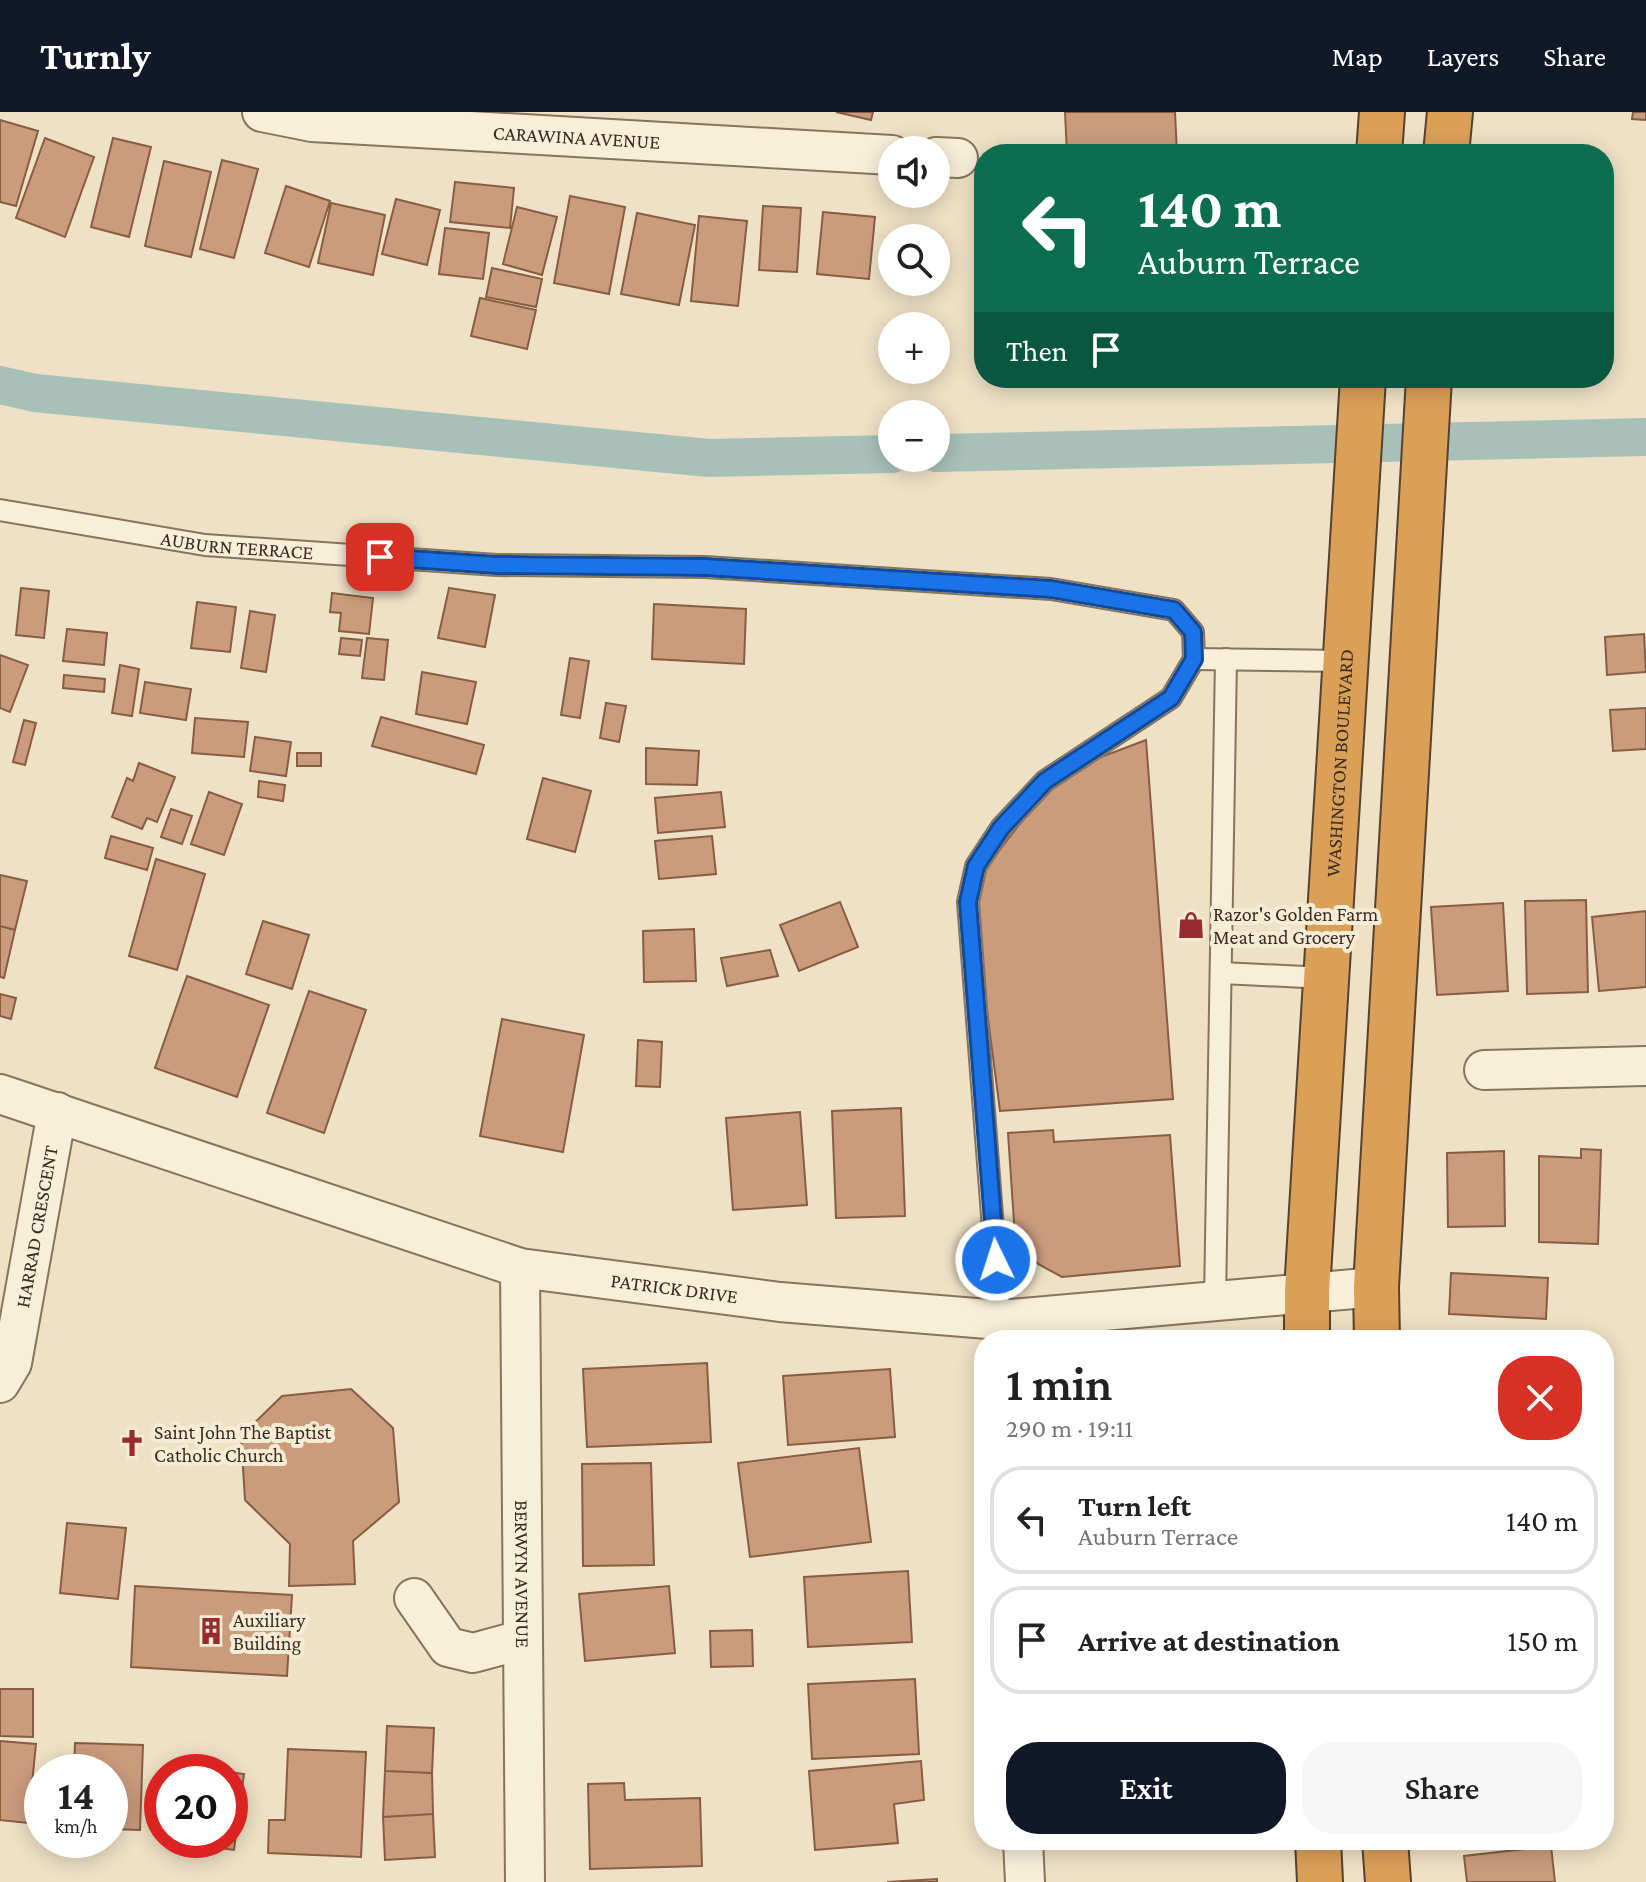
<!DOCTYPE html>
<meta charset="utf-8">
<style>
body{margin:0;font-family:"Crimson Pro",serif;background:#f6f6f6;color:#222;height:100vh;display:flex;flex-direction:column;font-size:30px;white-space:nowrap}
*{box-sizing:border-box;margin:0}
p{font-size:26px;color:#767676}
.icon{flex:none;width:44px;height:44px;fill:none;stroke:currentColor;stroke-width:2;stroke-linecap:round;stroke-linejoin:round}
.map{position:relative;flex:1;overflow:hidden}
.sheet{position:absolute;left:974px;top:1218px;width:640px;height:520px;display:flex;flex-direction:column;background:#fff;border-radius:32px;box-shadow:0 4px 20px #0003}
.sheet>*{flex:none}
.top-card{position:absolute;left:974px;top:32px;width:640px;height:244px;border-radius:32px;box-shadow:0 4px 20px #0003;background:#0b6e4f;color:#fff;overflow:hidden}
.tools{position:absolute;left:878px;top:24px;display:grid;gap:16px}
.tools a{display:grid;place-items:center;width:72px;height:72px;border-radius:50%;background:#fff;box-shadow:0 4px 20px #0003;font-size:40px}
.speed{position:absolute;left:24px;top:1642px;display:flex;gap:16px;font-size:40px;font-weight:700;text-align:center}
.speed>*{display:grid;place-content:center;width:104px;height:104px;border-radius:50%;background:#fff;box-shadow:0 4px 20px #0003;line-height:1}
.speed small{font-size:20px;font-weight:400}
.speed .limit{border:12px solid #d22;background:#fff;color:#111}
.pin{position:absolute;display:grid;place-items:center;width:68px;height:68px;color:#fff;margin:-34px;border-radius:16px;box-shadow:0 4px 12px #0006}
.me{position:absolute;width:88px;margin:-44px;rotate:356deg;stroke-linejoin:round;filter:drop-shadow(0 0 6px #0008)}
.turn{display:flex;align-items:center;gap:28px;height:168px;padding:0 32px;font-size:36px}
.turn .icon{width:104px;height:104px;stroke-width:2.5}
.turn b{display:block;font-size:56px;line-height:68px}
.then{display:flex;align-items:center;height:76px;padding:0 32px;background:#0003;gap:16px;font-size:30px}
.round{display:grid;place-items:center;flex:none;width:84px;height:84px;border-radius:32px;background:#f6f6f6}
.overview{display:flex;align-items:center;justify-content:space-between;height:136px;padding:0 32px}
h1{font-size:48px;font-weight:600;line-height:60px}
.cta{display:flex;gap:16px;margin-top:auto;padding:16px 32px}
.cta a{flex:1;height:92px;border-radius:32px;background:#111827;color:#fff;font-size:32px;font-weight:600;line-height:92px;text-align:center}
.cta a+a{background:#f6f6f6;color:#222}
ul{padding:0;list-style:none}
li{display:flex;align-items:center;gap:24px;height:108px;margin:0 16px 12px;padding:0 16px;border:4px solid #e0e0e0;border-radius:32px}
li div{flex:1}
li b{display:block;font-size:30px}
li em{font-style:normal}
header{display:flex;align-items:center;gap:48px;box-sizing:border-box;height:112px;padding:0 40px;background:#111827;color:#fff}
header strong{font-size:38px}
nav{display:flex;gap:44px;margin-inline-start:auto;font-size:28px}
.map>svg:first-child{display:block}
</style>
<header>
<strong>Turnly</strong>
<nav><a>Map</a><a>Layers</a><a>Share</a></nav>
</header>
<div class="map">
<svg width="1646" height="1770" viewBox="0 0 1646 1770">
<rect width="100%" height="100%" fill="#eee1c5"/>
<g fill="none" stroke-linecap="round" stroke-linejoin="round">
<path stroke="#a7c1b9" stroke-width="38" d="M0,273L35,281L709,346L892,342
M936,341L1646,325"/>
</g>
<path fill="#cb9c7c" stroke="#885d42" stroke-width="2" d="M836,0H873L871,8Z
M1065,0H1175L1177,42H1067Z
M1633,0H1646V8L1632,7Z
M0,8L38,19L16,94L0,90Z
M45,26L94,45L65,125L16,106Z
M113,26L151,35L129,125L91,115Z
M222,48L258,57L234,146L200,137Z
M164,49L211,60L191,145L145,134Z
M455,70L514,76L510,116L450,110Z
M286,74L330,89L309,155L265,141Z
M570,84L625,95L609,182L554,171Z
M396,87L440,98L427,153L382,142Z
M331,91L385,103L373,163L318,151Z
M763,94L801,96L797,160L759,158Z
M517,95L557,105L542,163L503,152Z
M823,100L875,105L869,167L817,162Z
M637,101L695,113L679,193L621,182Z
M699,104L747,109L738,194L691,189Z
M445,116L489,121L483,167L439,162Z
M492,156L542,167L536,195L486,185Z
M480,186L536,198L527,237L471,224Z
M21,476L49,479L44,526L16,523Z
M449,476L495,483L485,535L438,526Z
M332,481L373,486L369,522L339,519L341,501L330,500Z
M197,490L236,495L230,540L191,536Z
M654,492L746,497L744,552L652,547Z
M250,499L275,503L266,560L241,556Z
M67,517L107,521L104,553L63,549Z
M1644,522L1646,560L1607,563L1605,525Z
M341,526L362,528L360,544L339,542Z
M367,526L388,528L384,568L362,566Z
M0,543L28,553L10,600L0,596Z
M570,546L589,549L580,606L561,603Z
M120,553L139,557L132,604L112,601Z
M422,560L476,570L467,612L416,602Z
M64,563L105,567L104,580L63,576Z
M145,570L191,577L186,608L140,601Z
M606,591L626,594L619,630L600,626Z
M1646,596V637L1613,639L1610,598Z
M381,605L484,633L476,662L372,634Z
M195,606L248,610L244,645L192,641Z
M24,608L36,611L25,653L13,650Z
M255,625L291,630L286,664L250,659Z
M1146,628L1173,987L1000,999L971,775L1059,661Z
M646,636L699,639L697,673L646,672Z
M297,641H321V654H297Z
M139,651L175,665L157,710L147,706L142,717L112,705L127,666L133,669Z
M543,666L591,679L575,740L527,727Z
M259,669L285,673L283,689L258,685Z
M209,680L242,692L224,743L191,732Z
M721,680L725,715L658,721L655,686Z
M171,697L192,704L182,732L161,725Z
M111,724L153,736L147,758L105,746Z
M712,724L716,762L659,767L655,729Z
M156,747L205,762L177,858L129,844Z
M0,763L27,769L15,818L0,814Z
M1586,788L1588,880L1527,882L1525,789Z
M840,790L858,835L799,859L780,813Z
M1503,791L1508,879L1437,883L1431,795Z
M1646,799V875L1599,879L1592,805Z
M263,809L309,823L292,877L246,862Z
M0,814L15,818L4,866L0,865Z
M694,817L696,869L644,870L643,819Z
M770,838L778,864L727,874L721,846Z
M187,864L269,893L237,985L155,956Z
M309,879L366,898L324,1021L267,1001Z
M0,882L16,886L11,907L0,904Z
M502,907L584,923L563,1040L480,1024Z
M638,928L662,930L660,975L636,974Z
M901,996L905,1104L836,1106L832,999Z
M800,1000L807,1093L733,1098L726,1006Z
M1053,1018L1054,1030L1170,1023L1180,1154L1062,1165L1038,1152L1015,1125L1008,1021Z
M1581,1037L1601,1038L1598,1132L1539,1130V1044L1581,1046Z
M1504,1039L1505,1114L1448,1115L1447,1041Z
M1451,1161L1548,1166L1546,1207L1449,1202Z
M707,1251L711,1330L587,1335L583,1257Z
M890,1257L895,1325L788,1333L783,1264Z
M351,1277L393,1316L399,1390L353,1429L355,1472L289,1474L290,1432L245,1388L241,1324L282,1284Z
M859,1336L871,1430L750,1445L738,1351Z
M651,1351L654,1453L583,1454L582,1352Z
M67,1411L126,1416L118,1487L60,1481Z
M908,1459L912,1530L808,1535L804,1465Z
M135,1474L292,1483L287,1564L131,1555Z
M669,1474L675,1541L585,1549L579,1482Z
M752,1518L753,1554L711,1555L710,1519Z
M915,1567L919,1642L812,1647L808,1572Z
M0,1577H33V1625L0,1624Z
M387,1614L434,1616L432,1661L385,1659Z
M0,1629L36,1632L28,1711L0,1708Z
M75,1631L143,1633L140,1718L110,1717V1660H74Z
M288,1637L366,1640L361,1745L268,1741L269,1708H285Z
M921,1649L924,1688L894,1692L898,1731L815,1738L809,1659Z
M184,1654L230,1660H183Z
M385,1659L432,1661L433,1702L383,1705Z
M230,1660L244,1662L234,1738L174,1730L230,1728Z
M624,1671L625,1688L700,1686L702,1754L590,1757L588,1672Z
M433,1702L435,1745L385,1748L383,1705Z
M1551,1734L1555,1770H1467L1464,1744Z
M937,1767V1770H887Z"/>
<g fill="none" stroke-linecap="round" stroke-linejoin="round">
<g stroke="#89735b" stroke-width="24">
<g id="lane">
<path id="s1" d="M0,398L205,433L497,453L705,455L1051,477L1174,498L1193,520L1194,547L1171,586L1045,669L1001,716L976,754L968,790L1000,1208"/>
<path d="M1194,547L1345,549"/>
<path d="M1222,861L1326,866"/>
<path d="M1215,1188L1226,547"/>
</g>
</g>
<g stroke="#89735b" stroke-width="42">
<g id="street">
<path id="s2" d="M262,0L312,10L892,43"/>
<path d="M936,45L958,46"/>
<path d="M1484,958L1646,954"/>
<path id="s3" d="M0,982L520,1156L780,1190L1000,1208L1376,1175"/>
<path id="s4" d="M520,1156L525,1770"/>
<path id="s5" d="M0,1271L12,1251L57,1000"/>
<path d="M414,1486L448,1535L473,1541L521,1528"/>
<path d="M1023,1728L1025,1770"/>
</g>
</g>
<g stroke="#574230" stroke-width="48">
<g id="highway">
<path d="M1379,42L1382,0"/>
<path d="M1446,42L1450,0"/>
<path id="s6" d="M1307,1228V1179L1363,266"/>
<path d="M1377,1228L1376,1175L1429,266"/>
<path d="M1318,1728L1320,1770"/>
<path d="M1385,1728L1388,1770"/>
</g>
</g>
<use href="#lane" stroke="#f8efd9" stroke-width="20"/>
<use href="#street" stroke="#f8efd9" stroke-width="38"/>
<use href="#highway" stroke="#dba058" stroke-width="44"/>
</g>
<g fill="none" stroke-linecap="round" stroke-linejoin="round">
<g stroke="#114b97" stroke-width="20">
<path id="route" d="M380,445L497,453L705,455L1051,477L1174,498L1193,520L1194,547L1171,586L1045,669L1001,716L976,754L968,790L996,1148"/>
</g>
<use href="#route" stroke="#1a73e8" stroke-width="14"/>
</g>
<defs>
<g id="shop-bare" transform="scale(2.16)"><path d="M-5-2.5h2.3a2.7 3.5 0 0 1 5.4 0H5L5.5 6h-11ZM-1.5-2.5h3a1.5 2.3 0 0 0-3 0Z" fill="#972c2e" stroke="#f5ecd5" stroke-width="2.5" paint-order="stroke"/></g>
<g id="church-bare" transform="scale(2.16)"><path d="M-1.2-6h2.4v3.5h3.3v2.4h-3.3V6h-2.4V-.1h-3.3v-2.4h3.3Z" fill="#972c2e" stroke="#f5ecd5" stroke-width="2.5" paint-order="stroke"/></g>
<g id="building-bare" transform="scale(2.16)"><path d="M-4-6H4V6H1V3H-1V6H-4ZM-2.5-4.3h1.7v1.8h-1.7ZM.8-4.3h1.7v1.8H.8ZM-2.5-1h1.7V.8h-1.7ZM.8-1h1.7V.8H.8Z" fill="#972c2e" stroke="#f5ecd5" stroke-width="2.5" paint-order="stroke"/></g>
</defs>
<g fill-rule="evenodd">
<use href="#shop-bare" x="1191" y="813"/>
<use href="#church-bare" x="132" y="1331"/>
<use href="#building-bare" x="211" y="1519"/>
</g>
<g text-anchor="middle" stroke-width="8" stroke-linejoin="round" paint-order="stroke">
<g font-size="20" fill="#392c1f" stroke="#f5ecd5">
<text dy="7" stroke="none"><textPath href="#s2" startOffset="316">CARAWINA AVENUE</textPath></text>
<text dy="7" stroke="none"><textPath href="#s1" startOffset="240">AUBURN TERRACE</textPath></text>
<text dy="7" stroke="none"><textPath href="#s6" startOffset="578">WASHINGTON BOULEVARD</textPath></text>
<text dy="7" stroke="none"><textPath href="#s5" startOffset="162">HARRAD CRESCENT</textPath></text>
<text dy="7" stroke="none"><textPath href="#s3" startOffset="704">PATRICK DRIVE</textPath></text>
<text dy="7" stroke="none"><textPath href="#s4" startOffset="306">BERWYN AVENUE</textPath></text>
</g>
<g font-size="20" fill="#392c1f" stroke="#f5ecd5" text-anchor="start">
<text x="1213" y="809">Razor's Golden Farm<tspan x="1213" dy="23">Meat and Grocery</tspan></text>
<text x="154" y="1327">Saint John The Baptist<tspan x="154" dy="23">Catholic Church</tspan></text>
<text x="233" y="1515">Auxiliary<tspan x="233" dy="23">Building</tspan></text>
</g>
</g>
</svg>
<div class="tools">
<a><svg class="icon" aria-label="sound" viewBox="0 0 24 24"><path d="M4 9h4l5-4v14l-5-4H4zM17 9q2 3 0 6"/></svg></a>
<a><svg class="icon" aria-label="search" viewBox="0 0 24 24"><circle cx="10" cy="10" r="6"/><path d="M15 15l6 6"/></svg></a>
<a>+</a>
<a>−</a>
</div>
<div class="speed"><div>14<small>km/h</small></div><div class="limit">20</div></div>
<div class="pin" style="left:380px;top:445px;background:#d93025"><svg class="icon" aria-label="arrive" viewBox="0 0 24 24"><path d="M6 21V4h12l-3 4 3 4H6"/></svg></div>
<svg class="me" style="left:996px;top:1148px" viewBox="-20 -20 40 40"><circle r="17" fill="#1a73e8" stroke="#fff" stroke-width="3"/><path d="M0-11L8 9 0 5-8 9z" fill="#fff"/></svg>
<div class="top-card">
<div class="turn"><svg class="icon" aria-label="left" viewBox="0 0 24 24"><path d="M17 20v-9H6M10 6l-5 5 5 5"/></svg><div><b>140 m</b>Auburn Terrace</div></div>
<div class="then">Then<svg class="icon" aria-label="arrive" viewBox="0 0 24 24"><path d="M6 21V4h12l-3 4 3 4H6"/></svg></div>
</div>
<section class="sheet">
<div class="overview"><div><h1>1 min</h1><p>290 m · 19:11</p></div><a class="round" style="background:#d93025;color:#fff"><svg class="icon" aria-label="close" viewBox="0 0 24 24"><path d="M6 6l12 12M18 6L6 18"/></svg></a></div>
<ul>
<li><svg class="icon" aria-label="left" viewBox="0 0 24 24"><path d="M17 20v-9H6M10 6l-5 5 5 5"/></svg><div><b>Turn left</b><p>Auburn Terrace</p></div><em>140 m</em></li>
<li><svg class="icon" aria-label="arrive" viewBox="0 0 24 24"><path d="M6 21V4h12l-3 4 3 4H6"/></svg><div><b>Arrive at destination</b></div><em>150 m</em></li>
</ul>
<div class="cta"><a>Exit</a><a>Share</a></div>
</section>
</div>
